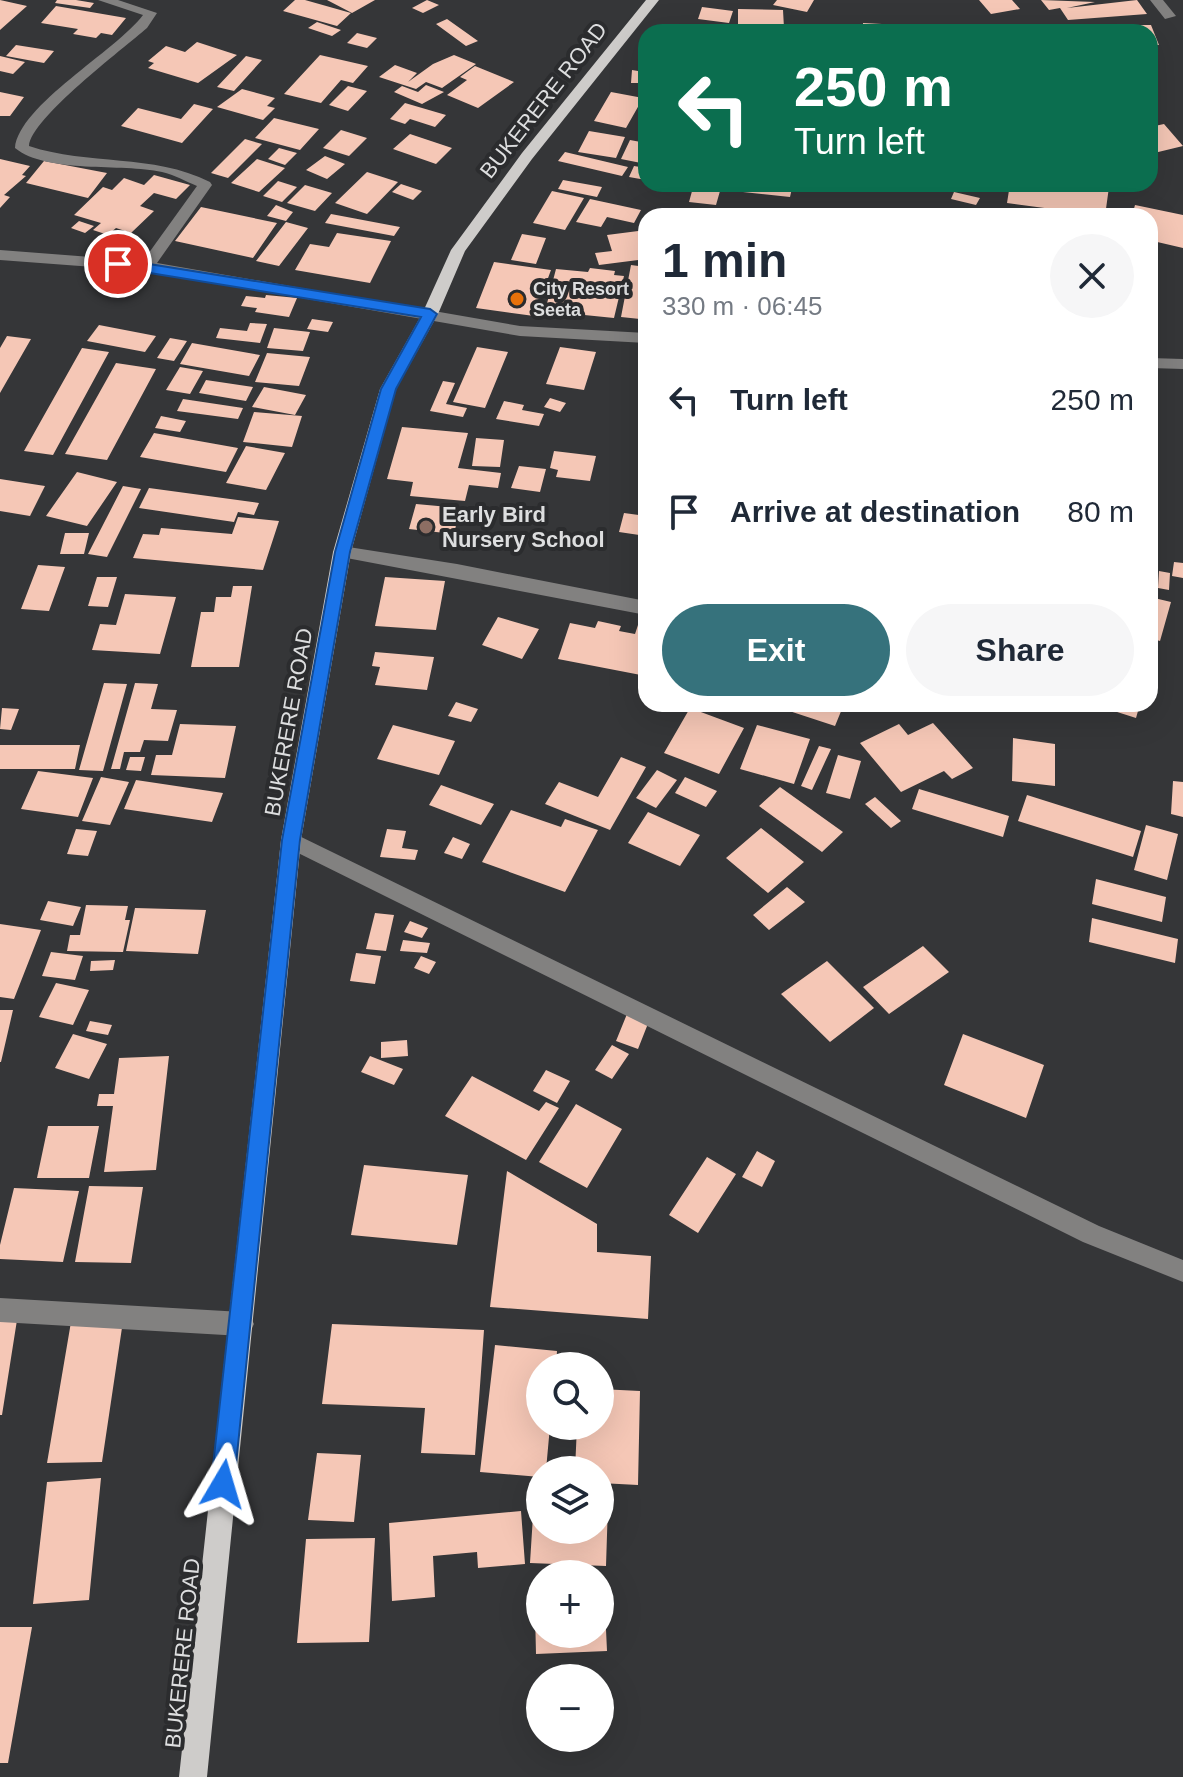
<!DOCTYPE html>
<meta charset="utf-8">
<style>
body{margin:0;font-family:Arial,sans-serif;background:#f6f6f7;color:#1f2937;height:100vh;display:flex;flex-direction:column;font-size:30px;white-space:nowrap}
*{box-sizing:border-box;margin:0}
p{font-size:26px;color:#747a83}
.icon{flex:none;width:44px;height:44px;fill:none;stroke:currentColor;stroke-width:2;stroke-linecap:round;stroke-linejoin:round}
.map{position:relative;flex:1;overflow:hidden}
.sheet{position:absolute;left:638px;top:208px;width:520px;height:504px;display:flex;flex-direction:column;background:#fff;border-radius:24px;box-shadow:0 8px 32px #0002}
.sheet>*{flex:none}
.hud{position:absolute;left:638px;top:24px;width:520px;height:168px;border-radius:24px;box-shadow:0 8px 32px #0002;background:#0b6e4f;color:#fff;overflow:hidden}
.fabs{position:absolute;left:526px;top:1352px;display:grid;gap:16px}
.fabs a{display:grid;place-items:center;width:88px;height:88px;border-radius:50%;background:#fff;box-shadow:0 8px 32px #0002;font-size:40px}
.pin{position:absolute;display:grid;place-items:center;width:68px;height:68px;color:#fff;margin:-34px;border:4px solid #fff;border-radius:50%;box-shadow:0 2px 8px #0007}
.me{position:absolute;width:88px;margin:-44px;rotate:7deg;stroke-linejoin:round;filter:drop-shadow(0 0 6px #0008)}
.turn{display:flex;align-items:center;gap:28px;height:168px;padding:0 24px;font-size:36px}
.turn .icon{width:104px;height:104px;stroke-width:2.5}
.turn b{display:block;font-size:56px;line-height:68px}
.round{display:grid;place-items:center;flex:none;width:84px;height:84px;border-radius:42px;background:#f6f6f7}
.summary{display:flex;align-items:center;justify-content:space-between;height:136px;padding:0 24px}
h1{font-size:48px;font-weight:700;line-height:60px}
.cta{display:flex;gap:16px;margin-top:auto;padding:16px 24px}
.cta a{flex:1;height:92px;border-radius:48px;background:#36727c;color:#fff;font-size:32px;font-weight:700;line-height:92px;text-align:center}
.cta a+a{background:#f6f6f7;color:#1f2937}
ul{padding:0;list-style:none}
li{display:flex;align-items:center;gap:24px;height:112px;padding:0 24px}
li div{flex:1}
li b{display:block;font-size:30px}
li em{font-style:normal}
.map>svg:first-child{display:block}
</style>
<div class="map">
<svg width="1183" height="1777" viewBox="0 0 1183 1777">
<rect width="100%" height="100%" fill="#353638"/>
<path fill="#f5c7b6" d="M0,0L27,6L0,30Z
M57,0H76L94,3L90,8L55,3Z
M295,0H305L351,13L337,26L283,11Z
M327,0H375L352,13Z
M427,0L439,5L423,13L412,8Z
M777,0H814L807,12L773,5Z
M979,0H1012L1020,9L991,14Z
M1041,0L1095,2L1067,8L1137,0L1147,14L1068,20L1060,8L1049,10Z
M56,6L126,18L112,35L101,33L96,38L73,34L78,29L41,23Z
M702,7L733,11L729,23L698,19Z
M738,9L783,10L784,28L738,27Z
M447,19L478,41L466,46L436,24Z
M317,22L341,30L332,36L308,28Z
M863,23L882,24L883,32H863Z
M1062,25H1151L1159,45H1150V32H1064Z
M787,26L840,27L841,32H788Z
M357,33L377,38L367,48L347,43Z
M197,42L237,55L198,83L148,68L154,63L148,61L166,46L185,52Z
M16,45L54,51L44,63L6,56Z
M320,55L368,66L353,83L341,80L321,103L284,94Z
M454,55L476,64L442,88L426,82L416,89L379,77L395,65L417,73L408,82L433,64Z
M0,56L25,62L13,74L0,71Z
M246,56L262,60L234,91L217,87Z
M639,57L646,58V83H631L632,70L638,71Z
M475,66L514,82L478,108L447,95L467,80L460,77Z
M426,85L444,92L422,104L394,92L402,86L418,92Z
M348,86L367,91L348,111L329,105Z
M242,89L275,98L267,106L275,108L263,120L217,107Z
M0,92L24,97L10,116H0Z
M611,92L643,98L626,128L594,121Z
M405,103L446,115L435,127L410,119L405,124L390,119Z
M194,104L213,109L182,143L121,126L138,108L181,119Z
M274,118L319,129L300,150L255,138Z
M1164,124L1183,146L1150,154V127Z
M341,130L367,138L349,156L323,148Z
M589,131L625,137L616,158L578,152Z
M410,134L452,148L436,164L393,149Z
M245,139L262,144L228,178L211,173Z
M630,140L646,143V164L621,159Z
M279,148L297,153L285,165L268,159Z
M565,152L628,167L622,176L558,161Z
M325,156L345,164L327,179L306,170Z
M0,159L30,166L22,175L26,176L4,195L10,197L0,208Z
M257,159L285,168L259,192L231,183Z
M44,161L107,173L88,198L26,183Z
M634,166L646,168V180L629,177Z
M367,172L398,182L367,214L335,203Z
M154,175L190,185L176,199L154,193L140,206L154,211L131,233L116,228L108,235L93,230L101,223L74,215L103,187L112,190L124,178L144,185Z
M563,180L602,187L597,197L558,189Z
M278,181L297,187L282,202L263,196Z
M401,184L422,191L413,200L392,192Z
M694,184H722L716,205L689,202Z
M745,184H793L790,197L743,192Z
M1010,184L1109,187L1105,216H1051L1052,209L1007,203Z
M305,185L332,193L315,211L287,203Z
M552,191L584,198L565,230L533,223Z
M954,192L980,198L976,205L951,199Z
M590,199L641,210L634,223L607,217L601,227L576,222Z
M276,205L293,212L286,221L267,216Z
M1135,205L1183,215V248L1153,241L1150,216H1132Z
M201,207L277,223L253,258L175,241Z
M331,214L400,227L394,236L325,223Z
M79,221L94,226L85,233L71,228Z
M286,222L308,228L279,266L256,261Z
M646,230V259L599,265L595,253L612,251L607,235Z
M337,233L391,241L370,283L295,270L310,244L329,247Z
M522,234L546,238L536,264L511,260Z
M494,262L551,270L534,316L476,308Z
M631,265L646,267L640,319L621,317Z
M590,268L615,271L614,275L624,276L614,318L545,311L556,269L588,272Z
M266,295L297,298L289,317L255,312L257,308L241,306L246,296L265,298Z
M312,319L333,322L328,332L307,329Z
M250,323L267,324L260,343L216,338L220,328L247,331Z
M99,325L156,336L145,352L87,341Z
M274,328L310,332L303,351L267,348Z
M7,336L31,339L0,393V348Z
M170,338L187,341L174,361L157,358Z
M192,343L260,355L249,376L180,364Z
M477,347L508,352L485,408L453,402Z
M560,347L596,352L584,390L546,384Z
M82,348L109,352L53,455L24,451Z
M267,353L310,357L299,386L255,382Z
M116,363L156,369L107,460L65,454Z
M180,367L203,371L190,394L166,390Z
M206,380L253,387L246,401L199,393Z
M443,381L455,383L446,404L467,408L463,417L430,411Z
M264,387L306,395L295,415L252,407Z
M550,398L566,403L560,412L544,407Z
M183,399L243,408L238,419L177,411Z
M504,401L524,405L522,410L544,414L539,426L496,419Z
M254,412L302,416L292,447L243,442Z
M161,416L186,421L180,432L155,428Z
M402,427L468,433L458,468L501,473L498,488L469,485L465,501L410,496L413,482L387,479Z
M154,433L238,448L226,472L140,457Z
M476,438L504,440L500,467L472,466Z
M246,446L285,453L266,490L226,483Z
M554,451L596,456L590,481L556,477L558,470L550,468Z
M519,466L546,469L540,492L511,488Z
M77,472L117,482L87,526L46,516Z
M0,479L45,486L30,516L0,511Z
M123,486L141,489L107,557L88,554Z
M149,488L259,503L254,515L238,512L234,522L139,508Z
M416,504L460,508L454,534L409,529Z
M624,513L646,516V536L619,532Z
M238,517L279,521L263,570L133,558L143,534L159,535L161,528L232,534Z
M65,533H89L84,554H60Z
M1174,562L1183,563V578L1172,576Z
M38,565L65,567L49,611L21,609Z
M1159,571L1170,573L1169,590L1158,588Z
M97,577H117L108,607L88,606Z
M385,577L445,581L436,630L375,626Z
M233,586H252L239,667H191L201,612H214L216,597H231Z
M125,594L176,597L160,654L92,650L100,624L116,625Z
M1150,597L1171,602L1160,641L1150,638Z
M498,617L539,629L522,659L482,645Z
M598,621L621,626L619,631L635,634L638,625L646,626V676L558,659L570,623L595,628Z
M375,652L434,657L427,690L375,685L380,667L372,666Z
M104,683L127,684L103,771L79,770Z
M135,683L158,684L151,709L177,710L168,741L144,740L140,752H124L120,769H111Z
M456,702L478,709L471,722L448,716Z
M768,704H844L835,726Z
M1092,704H1140L1136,718Z
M2,708L19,709L11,730L0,729Z
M690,708L744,728L719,774L664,753Z
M933,723L973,768L952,779L944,771L901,792L860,743L899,724L908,735Z
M180,724L236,726L225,778L151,775L156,755H172Z
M393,725L455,741L439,775L377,759Z
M757,725L810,739L794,784L740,769Z
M1013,738L1055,744V786L1012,781Z
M0,745H80L75,769H0Z
M819,746L831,749L812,790L801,786Z
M838,755L861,761L850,799L826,793Z
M130,757H145L141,771L126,770Z
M621,757L646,767L610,830L545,804L559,782L598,797Z
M657,770L677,780L656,808L636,798Z
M38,771L93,778L78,817L21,809Z
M101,777L129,782L110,825L82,821Z
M685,777L717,791L706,807L675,793Z
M136,780L223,793L212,822L124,809Z
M1173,781L1183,782V817L1171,814Z
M441,785L494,804L481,825L429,805Z
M780,787L843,832L822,852L759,806Z
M919,789L1009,816L1003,837L912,809Z
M1027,795L1141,831L1133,857L1018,821Z
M875,797L901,821L891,828L865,804Z
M511,810L561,827L565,819L598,830L565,892L482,862Z
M648,812L700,835L680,866L628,843Z
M1146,825L1178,834L1167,880L1134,870Z
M761,828L804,862L768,893L726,858Z
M76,829L97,831L88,856L67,854Z
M387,829L406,831L402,848L418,850L415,860L380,857Z
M453,837L470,844L462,859L444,853Z
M1096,879L1166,897L1162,922L1092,904Z
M787,887L805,902L769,930L753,915Z
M48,901L81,907L73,926L40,920Z
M86,905L128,906L125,920H130L123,952L67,951L70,935H80Z
M135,908L206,910L198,954L126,951Z
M375,913L394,915L386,951L366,949Z
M1092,918L1178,939L1175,963L1089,942Z
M410,921L428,928L422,938L404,932Z
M0,924L41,930L14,999L0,997Z
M403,940L430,943L427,953L400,951Z
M923,946L949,972L889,1014L863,987Z
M51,952L83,956L75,980L42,976Z
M356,953L381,956L375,984L350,981Z
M421,956L436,962L429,974L414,968Z
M115,960L113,970L90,971L91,961Z
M827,961L874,1008L830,1042L781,994Z
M56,983L89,990L73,1025L39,1017Z
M0,1010H13L1,1062H0Z
M627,1014L649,1021L638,1049L616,1041Z
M90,1021L112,1025L108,1035L86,1031Z
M73,1034L107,1044L89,1079L55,1068Z
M963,1034L1044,1065L1026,1118L944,1085Z
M407,1040L408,1056L381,1058V1042Z
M612,1045L629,1054L612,1079L595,1070Z
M169,1056L156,1170L104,1172L113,1106H97L99,1094H114L119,1058Z
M370,1056L403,1069L394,1085L361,1072Z
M546,1070L570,1081L557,1103L533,1091Z
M472,1076L539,1111L546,1102L559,1108L526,1160L445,1116Z
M576,1104L622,1129L587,1188L539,1162Z
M48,1126H99L89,1178H37Z
M757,1151L775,1161L762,1187L742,1177Z
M707,1157L736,1174L698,1233L669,1215Z
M364,1165L468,1175L457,1245L351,1235Z
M507,1171L597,1224V1252L651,1256L648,1319L490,1307Z
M89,1186L143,1187L131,1263L75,1262Z
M14,1188L79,1191L63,1262L0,1259V1245Z
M0,1320H17L2,1415H0Z
M123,1321L102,1462L47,1463L71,1322Z
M332,1324L484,1330L475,1455L421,1453L425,1408L322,1404Z
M495,1345L557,1351L556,1366H540V1426H550L546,1470H540V1477L480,1472Z
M600,1389L640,1391L638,1485L600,1483V1470H575L577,1426H600Z
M317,1453L361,1455L354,1522L308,1520Z
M101,1478L89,1600L33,1604L47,1482Z
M534,1500H540V1530H600V1503L608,1504L606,1566L530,1563Z
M521,1511L525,1564L478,1568L477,1552L433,1556L435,1597L392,1601L389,1523Z
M375,1538L369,1642L297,1643L306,1539Z
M600,1608H605L607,1651L536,1654L535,1612H540V1634H600Z
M0,1627H32L8,1763H0Z"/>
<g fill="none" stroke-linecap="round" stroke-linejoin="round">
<path fill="#828180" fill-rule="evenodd" d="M98,0H118L157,13L147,28C123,49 31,118 29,146C89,166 152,153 210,182L212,185L157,263L520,326L646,333V343L520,336L147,271L0,260V250L143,261L197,186C185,181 175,175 162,172C122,163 47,174 15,148C19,105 116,51 143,15Z
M1150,0H1163L1176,16L1165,19Z
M1150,358L1183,359V369L1150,368Z
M342,546L457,564L646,601V615L336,556L333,552L336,548Z
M291,832L1099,1226L1183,1260V1282L1083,1242L284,846L281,840L284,834Z
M0,1298L242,1312L250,1316L254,1324L250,1332L242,1336L0,1322Z"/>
<path fill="#ceccca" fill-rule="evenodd" d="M646,0H659L532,159L465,251L438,314L396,389L351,552L301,840L207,1777H179L281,840L333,552L380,389L422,314L451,250L522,153Z"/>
</g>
<path fill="#1a73e8" stroke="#114b97" stroke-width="2" d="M118,259L430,309L437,314L396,389L350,552L300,840L234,1484L231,1492L223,1496L215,1492L211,1484L282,840L335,552L381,389L421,317L113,267L111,264Z"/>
<circle fill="#e8710a" stroke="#2b2c2e" stroke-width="3" cx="517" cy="299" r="8"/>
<circle fill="#8d6e63" stroke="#2b2c2e" stroke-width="3" cx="426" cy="527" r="8"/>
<g text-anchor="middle" stroke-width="8" stroke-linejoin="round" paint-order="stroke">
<g font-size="18" font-weight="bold" fill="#dddedf" stroke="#2b2c2e" text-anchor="start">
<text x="533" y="295">City Resort<tspan x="533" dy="21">Seeta</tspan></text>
</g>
<g font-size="22" fill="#dddedf" stroke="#2b2c2e">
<text transform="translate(543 100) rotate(-52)" y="8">BUKERERE ROAD</text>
<text transform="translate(288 722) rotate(-80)" y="8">BUKERERE ROAD</text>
<text transform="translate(182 1653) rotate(-84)" y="8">BUKERERE ROAD</text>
</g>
<g font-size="22" font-weight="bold" fill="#dddedf" stroke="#2b2c2e" text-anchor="start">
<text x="442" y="522">Early Bird<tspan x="442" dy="25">Nursery School</tspan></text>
</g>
</g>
</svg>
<div class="fabs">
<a><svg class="icon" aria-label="search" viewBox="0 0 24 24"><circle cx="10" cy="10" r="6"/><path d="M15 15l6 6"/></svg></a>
<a><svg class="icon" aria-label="layers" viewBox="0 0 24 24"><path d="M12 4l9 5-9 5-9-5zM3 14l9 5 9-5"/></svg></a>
<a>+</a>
<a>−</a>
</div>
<div class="pin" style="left:118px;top:264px;background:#d93025"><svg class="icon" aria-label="arrive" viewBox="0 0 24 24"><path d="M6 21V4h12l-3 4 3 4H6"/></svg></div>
<svg class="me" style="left:223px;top:1484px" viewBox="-20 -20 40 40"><path d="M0-17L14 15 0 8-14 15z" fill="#1a73e8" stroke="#fff" stroke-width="4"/></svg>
<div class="hud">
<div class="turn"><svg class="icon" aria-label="left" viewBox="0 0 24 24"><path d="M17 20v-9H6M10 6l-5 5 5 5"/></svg><div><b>250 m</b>Turn left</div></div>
</div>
<section class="sheet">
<div class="summary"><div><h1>1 min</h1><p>330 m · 06:45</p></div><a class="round"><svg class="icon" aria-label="close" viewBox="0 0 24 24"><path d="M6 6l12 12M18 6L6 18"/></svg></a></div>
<ul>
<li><svg class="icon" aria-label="left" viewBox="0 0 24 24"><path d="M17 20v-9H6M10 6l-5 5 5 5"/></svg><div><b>Turn left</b></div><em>250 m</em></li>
<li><svg class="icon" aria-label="arrive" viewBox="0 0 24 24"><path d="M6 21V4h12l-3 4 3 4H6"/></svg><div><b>Arrive at destination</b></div><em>80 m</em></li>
</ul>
<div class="cta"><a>Exit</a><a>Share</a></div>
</section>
</div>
